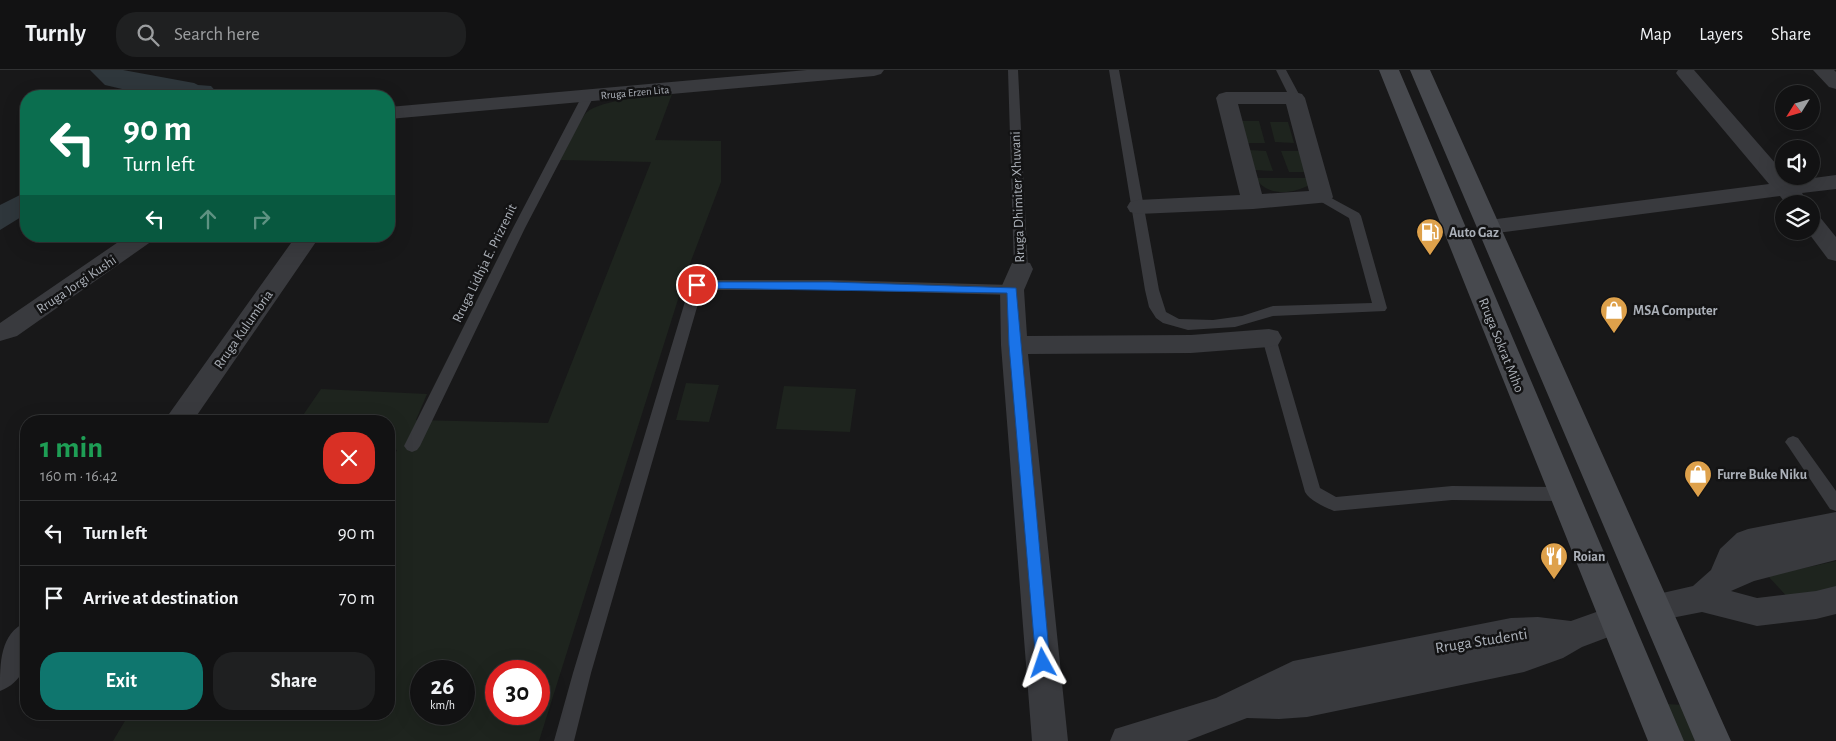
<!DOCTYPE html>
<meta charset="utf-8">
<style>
body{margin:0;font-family:"Alegreya Sans",sans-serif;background:#1f2021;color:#f1f3f6;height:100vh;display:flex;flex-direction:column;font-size:19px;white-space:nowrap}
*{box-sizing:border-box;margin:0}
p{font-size:16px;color:#9c9ea0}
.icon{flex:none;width:28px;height:28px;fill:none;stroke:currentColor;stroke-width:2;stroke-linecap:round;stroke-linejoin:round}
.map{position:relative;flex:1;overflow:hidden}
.drawer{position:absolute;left:20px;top:345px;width:375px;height:305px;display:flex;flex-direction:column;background:#121213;border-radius:20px;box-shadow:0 5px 20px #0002,0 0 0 1px #313233}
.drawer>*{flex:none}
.hud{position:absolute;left:20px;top:20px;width:375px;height:152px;border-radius:20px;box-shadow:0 5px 20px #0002,0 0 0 1px #313233;background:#0b6e4f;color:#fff;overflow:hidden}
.needle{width:32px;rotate:233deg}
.controls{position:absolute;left:1775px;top:15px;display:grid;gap:10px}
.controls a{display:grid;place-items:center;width:45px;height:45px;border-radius:50%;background:#121213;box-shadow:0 5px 20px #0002,0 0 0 1px #313233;font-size:25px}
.speed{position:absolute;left:410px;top:590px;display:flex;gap:10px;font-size:25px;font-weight:700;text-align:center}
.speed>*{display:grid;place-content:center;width:65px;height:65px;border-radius:50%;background:#121213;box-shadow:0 5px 20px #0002,0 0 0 1px #313233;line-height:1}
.speed small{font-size:12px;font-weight:400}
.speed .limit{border:8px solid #d22;background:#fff;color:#111}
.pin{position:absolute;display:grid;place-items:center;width:42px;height:42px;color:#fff;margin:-21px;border:2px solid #fff;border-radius:50%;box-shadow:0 1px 5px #0007}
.me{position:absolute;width:55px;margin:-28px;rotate:355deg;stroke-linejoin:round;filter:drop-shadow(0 0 4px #0008)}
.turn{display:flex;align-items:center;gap:18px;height:105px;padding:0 20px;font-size:22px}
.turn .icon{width:65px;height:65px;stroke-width:2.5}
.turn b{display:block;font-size:35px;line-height:42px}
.lanes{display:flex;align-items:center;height:48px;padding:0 20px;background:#0003;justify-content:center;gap:25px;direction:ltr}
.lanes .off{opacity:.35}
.round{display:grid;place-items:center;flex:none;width:52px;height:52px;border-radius:20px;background:#1f2021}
.headline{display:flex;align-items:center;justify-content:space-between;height:85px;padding:0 20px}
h1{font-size:30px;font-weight:600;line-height:38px;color:#1e9e55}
.action{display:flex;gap:10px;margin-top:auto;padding:10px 20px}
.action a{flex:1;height:58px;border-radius:20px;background:#0f766e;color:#fff;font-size:20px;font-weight:600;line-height:58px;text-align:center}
.action a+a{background:#1f2021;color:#f1f3f6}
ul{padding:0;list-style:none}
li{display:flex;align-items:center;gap:15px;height:65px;padding:0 20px;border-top:1px solid #313233}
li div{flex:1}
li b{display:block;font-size:19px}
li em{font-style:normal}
header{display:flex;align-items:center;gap:30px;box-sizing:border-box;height:70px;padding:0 25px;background:#121213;border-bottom:1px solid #313233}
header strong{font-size:24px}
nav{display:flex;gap:28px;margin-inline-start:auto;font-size:18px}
.search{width:350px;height:45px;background:#1f2021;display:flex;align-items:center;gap:12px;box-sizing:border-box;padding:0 18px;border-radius:20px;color:#9c9ea0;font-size:19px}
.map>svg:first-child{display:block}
</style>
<header>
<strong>Turnly</strong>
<div class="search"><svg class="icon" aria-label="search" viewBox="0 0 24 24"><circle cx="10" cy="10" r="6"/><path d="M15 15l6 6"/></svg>Search here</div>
<nav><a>Map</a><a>Layers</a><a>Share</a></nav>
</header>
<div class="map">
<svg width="1836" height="671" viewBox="0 0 1836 671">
<rect width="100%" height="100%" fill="#181819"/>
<path fill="#1e241e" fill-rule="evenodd" d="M672,24L655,70L721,71V112L686,204L539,671H113L129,644H389V398L397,380L389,379V351H299L321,319L427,324L416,350L548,353L651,92L560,90C565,81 582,46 587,42C601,30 654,25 672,24ZM421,601H464V644H421ZM496,601H539V644H496Z
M1239,51H1259L1265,73H1245Z
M1270,52H1288L1294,73L1275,72Z
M1249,80L1266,81L1273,101L1255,100Z
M1281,81H1299L1308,102H1289Z
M1256,108H1307L1309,115C1294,124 1266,127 1256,108Z
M686,313L719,315L709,352L676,350Z
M784,316L856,319L850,362L776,359Z
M1836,491V521L1791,531L1768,506Z
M1667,634L1683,635L1698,671H1682Z"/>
<path fill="#2f373c" d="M90,0H123L194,13L198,15L211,16L220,26H130L122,19L105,15Z
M26,122V144L0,160V135Z"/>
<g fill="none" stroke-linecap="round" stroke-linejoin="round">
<path fill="#393a3e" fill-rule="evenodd" d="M1008,0H1018L1028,199L1026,202H1016L1014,199Z
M1109,0H1119L1159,220L1166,242L1179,249L1213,250L1242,246L1273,236L1372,233L1349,148L1318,130L1316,127L1322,123L1359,143L1361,146L1387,238L1385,241L1273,246L1235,257L1188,260L1163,253L1156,248L1149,237L1145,220Z
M1276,0H1286L1301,28L1299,30H1291Z
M588,23L594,26L525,158L420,376L417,380L412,382L407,380L404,376L513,158L582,26Z
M697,210H830L1012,215L1017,217L1019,220L1017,223L1012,225L830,220H702L591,603L574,671H554L573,603L690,215L692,212Z
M1269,263L1274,264L1276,268L1320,418L1336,427L1452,416L1564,417L1570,419L1572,424L1570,429L1564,431L1452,430L1334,441C1325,437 1310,431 1305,422L1262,268L1264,264Z
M1793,366L1798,368L1836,421V441L1830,439L1788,376L1785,372L1788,368Z"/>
<path fill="#393a3e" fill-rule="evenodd" d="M807,0H884L881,4L874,6L389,49V37Z
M1678,0H1694L1784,103V106H1787L1791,111L1836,105V119L1802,123L1807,131L1806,134H1786L1780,126L1489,164L1481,162L1477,157L1481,152L1489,150L1769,114L1679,7L1676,3Z
M1813,0H1834L1836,2V19L1829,17Z
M1226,22H1295L1302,24L1305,28L1333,127L1330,132L1253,139L1138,144L1130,142L1127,137L1130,132L1138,130L1240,125L1216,28L1219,24ZM1238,34H1286L1309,121L1262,124Z
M1811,144L1819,146L1836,167V191L1828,189L1807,161H1811Z
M127,166H156L152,171L17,266L0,271V253Z
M296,166H320L193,351H164Z
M1021,191L1030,193L1033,199L1024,220L1027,266L1191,265L1269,259L1278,261L1282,268L1278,275L1269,277L1191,283L1028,284L1068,671H1032L1001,275L1000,220L1012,193Z
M1836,442V490L1754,511L1731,521L1757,528L1816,521L1836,516V544L1816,549L1757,556L1702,542L1656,551L1645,547L1640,537L1645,527L1693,516L1711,500L1720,479L1737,463L1748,459Z
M1616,535L1627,540L1632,550L1627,560L1582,577L1563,588L1524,602L1307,647L1279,649L1247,648L1187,671H1110L1115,659L1216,628L1293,591L1511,548L1538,547L1571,551Z
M26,552C28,580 31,609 0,621C0,592 0,564 26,552Z"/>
<path fill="#47494e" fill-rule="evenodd" d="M1379,0H1399L1684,671H1648Z
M1410,0H1430L1731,671H1695Z"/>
</g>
<path fill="#1a73e8" stroke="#114b97" d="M697,212H830L1016,218L1050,593L1048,597L1043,599L1038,597L1036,593L1009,275L1007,223L694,218L692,215Z"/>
<defs>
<g id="fuel-pin" transform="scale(1.4375)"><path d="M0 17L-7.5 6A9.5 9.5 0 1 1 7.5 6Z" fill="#dea14b" stroke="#131314"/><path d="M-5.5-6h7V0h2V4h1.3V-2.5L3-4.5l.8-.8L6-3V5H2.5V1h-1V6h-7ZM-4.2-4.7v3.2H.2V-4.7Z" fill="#fff"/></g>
<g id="shop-pin" transform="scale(1.4375)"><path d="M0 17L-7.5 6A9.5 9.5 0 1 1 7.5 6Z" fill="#dea14b" stroke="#131314"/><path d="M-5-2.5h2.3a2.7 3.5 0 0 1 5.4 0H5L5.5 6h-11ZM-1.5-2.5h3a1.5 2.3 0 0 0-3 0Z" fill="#fff"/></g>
<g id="restaurant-pin" transform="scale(1.4375)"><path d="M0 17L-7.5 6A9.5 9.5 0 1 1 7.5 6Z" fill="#dea14b" stroke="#131314"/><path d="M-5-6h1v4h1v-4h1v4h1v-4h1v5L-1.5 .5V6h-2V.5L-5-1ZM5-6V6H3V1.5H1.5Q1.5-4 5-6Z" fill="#fff"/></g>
</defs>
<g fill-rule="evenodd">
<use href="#fuel-pin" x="1430" y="162"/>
<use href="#shop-pin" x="1614" y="240"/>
<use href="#shop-pin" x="1698" y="404"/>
<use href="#restaurant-pin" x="1554" y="486"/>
</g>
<g text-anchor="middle" stroke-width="5" stroke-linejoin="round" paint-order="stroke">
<g font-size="11" fill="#abb0b8" stroke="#131314">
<text transform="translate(635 22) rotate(-5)" y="4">Rruga Erzen Lita</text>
</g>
<g font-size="14" fill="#abb0b8" stroke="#131314">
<text transform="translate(1017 127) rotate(-92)" y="5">Rruga Dhimiter Xhuvani</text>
<text transform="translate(484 193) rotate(-64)" y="5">Rruga Lidhja E. Prizrenit</text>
<text transform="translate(76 214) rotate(-34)" y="5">Rruga Jorgi Kushi</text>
<text transform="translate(243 259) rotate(-55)" y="5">Rruga Kulumbria</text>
<text transform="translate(1502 275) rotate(68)" y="5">Rruga Sokrat Miho</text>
</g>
<g font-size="14" font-weight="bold" fill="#abb0b8" stroke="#131314" text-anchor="start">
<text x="1449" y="167">Auto Gaz</text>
<text x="1633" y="245">MSA Computer</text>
<text x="1717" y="409">Furre Buke Niku</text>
<text x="1573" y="491">Roian</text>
</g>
<g font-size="16" fill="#abb0b8" stroke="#131314">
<text transform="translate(1481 570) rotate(-9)" y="6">Rruga Studenti</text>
</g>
</g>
</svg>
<div class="controls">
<a><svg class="needle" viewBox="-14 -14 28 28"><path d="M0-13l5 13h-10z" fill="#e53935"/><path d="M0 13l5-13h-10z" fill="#9c9ea0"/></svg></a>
<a><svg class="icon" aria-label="sound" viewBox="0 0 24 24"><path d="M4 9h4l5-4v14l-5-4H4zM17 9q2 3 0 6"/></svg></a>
<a><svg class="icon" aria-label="layers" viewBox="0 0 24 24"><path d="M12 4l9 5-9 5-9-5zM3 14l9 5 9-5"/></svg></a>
</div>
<div class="speed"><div>26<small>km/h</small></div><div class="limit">30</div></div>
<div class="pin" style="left:697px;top:215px;background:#d93025"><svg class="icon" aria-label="arrive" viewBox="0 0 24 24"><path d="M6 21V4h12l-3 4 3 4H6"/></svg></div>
<svg class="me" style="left:1043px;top:593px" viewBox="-20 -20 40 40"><path d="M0-17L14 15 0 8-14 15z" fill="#1a73e8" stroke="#fff" stroke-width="4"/></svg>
<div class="hud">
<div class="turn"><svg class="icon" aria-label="left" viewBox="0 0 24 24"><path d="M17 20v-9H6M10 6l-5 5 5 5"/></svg><div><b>90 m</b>Turn left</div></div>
<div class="lanes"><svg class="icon" aria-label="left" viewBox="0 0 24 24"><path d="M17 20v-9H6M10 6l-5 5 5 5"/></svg><svg class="icon off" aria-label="ahead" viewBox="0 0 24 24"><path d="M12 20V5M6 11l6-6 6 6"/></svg><svg class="icon off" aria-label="right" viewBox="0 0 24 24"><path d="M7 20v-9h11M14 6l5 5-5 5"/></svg></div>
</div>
<section class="drawer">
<div class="headline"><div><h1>1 min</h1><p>160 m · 16:42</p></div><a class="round" style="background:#d93025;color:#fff"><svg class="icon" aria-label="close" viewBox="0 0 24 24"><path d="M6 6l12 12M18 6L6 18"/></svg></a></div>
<ul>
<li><svg class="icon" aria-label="left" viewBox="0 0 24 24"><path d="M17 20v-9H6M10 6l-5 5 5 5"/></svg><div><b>Turn left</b></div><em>90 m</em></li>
<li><svg class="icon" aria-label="arrive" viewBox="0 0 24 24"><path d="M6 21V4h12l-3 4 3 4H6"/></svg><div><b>Arrive at destination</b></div><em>70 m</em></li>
</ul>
<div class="action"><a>Exit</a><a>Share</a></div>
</section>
</div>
